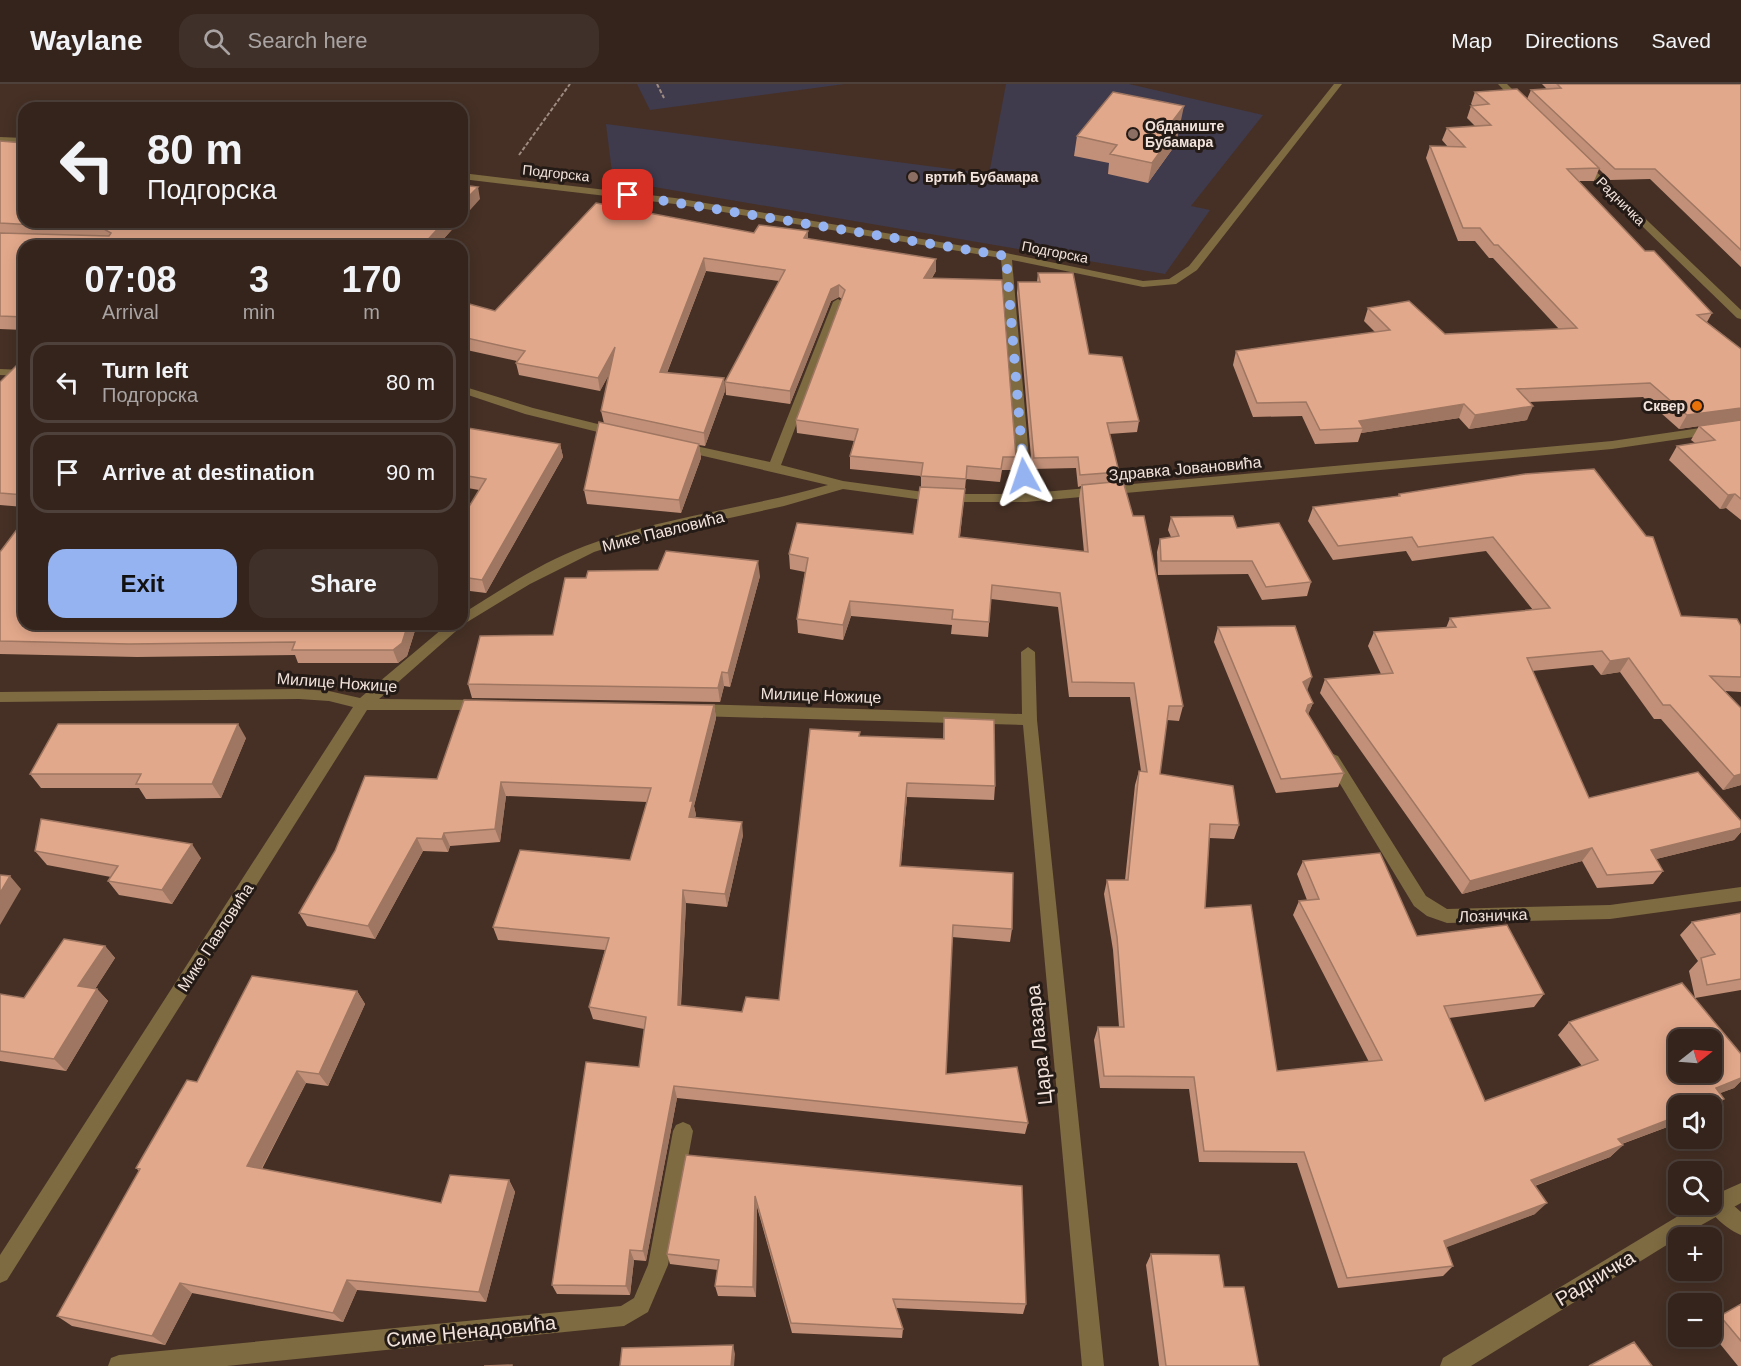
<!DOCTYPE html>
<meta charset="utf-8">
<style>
body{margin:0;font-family:Helvetica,sans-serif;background:#3f3029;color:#f1f3f6;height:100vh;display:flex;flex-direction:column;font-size:22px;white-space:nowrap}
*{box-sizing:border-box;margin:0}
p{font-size:20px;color:#a9a4a3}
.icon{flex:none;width:33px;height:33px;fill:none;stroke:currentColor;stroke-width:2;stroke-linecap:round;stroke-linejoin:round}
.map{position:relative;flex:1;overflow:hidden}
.side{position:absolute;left:18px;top:156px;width:450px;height:390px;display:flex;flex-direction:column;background:#34241c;border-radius:18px;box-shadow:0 3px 15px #0003,0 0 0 2px #4e413b}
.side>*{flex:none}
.top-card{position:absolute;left:18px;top:18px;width:450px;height:126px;border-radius:18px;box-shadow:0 3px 15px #0003,0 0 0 2px #4e413b;background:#34241c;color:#f1f3f6;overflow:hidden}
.needle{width:39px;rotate:73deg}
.fabs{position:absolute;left:1668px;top:945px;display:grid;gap:12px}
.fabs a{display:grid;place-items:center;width:54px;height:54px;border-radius:12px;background:#34241c;box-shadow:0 3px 15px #0003,0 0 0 2px #4e413b;font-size:30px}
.pin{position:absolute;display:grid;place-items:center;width:51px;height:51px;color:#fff;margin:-26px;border-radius:12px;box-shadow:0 3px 9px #0006}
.me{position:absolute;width:66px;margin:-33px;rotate:355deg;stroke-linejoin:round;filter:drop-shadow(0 0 4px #0008)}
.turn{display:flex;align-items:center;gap:21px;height:126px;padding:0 30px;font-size:27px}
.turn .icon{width:78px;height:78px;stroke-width:2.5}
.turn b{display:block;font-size:42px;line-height:51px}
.eta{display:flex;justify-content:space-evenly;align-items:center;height:102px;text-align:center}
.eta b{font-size:36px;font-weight:700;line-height:42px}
.primary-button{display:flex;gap:12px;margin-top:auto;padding:12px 30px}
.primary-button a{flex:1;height:69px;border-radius:18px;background:#95b2f1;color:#111;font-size:24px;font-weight:700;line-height:69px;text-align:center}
.primary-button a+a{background:#3f3029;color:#f1f3f6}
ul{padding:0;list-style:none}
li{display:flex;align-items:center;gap:18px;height:81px;margin:0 12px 9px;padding:0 18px;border:3px solid #4e413b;border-radius:18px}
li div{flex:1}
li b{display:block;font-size:22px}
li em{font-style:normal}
header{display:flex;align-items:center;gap:36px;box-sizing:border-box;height:84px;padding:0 30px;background:#34241c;border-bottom:2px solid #4e413b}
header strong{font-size:28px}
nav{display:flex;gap:33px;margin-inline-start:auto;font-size:21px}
.search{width:420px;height:54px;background:#3f3029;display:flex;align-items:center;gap:15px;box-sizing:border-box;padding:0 21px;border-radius:18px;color:#a9a4a3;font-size:22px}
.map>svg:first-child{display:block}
</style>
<header>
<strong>Waylane</strong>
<div class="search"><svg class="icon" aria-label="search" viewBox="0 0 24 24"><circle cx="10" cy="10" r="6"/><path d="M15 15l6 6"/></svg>Search here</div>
<nav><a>Map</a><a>Directions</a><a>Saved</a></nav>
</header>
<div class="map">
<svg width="1741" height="1282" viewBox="0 0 1741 1282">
<rect width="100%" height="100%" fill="#463025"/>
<path fill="#3f3a4c" d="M637,0H845L650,26Z
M1006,0H1129L1263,31L1191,122L1210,126L1165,190L613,96L606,40L989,90Z"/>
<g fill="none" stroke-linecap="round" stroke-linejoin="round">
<path stroke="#9e8b82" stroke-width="2" stroke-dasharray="4 2" stroke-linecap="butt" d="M657,0L664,14
M519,71L570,0"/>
<path fill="#7e6b42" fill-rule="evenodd" d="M1334,0H1342L1197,186L1176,200L1143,203L1012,176L1032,409L1612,357L1741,338V346L1612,365L1026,418H938L843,405L784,422L638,454L594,468L530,500L464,540L379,615L482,616L487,618L489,622L487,626H367L7,1196L0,1199V1171L353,623L329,617L299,615L0,618V608L299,605L329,607L360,614L448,540H462V530C502,505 542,478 585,462C662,433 749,424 828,401L682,367L676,363L682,359L770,378L833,218L838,215L843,218L781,381L843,397L938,410H1019L1001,174L675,120L462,95V89L675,114L1006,169L1143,197L1169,195L1189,182Z
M0,53L24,54V60L0,59Z
M0,285L24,286V292L0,291Z
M462,302L533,324L622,346L624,349L618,353L525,330L462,309Z
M1028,563L1035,568L1037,636L1104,1282H1082L1023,641L695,632L690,630L688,626L690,622L695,620L1022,630L1021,568Z
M1333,670L1338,672L1426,812L1447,825L1610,821L1741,803V817L1610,835L1447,839L1427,832L1414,822L1328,680L1325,676L1328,672Z
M683,1038L690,1041L693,1047L668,1181L648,1228L624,1242L227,1282H108L111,1274L119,1271L621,1222L634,1214L648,1181L673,1047L676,1041Z
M1717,1110L1724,1113L1741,1128V1151C1729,1146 1712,1133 1707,1120H1712V1112Z"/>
<path fill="#7e6b42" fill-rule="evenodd" d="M1498,0H1507L1524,17V21H1518Z
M1578,76H1584L1741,226V235L1737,234L1578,80Z
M1741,1099V1119L1678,1154L1471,1282H1440L1443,1274L1698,1120H1712V1112Z"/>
</g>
<path fill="#c29078" d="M1542,0H1741V183L1650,95L1610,96L1599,85L1594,97H1579L1645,167L1712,229L1707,238L1741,265V436L1726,424L1720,425L1669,376L1677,362L1695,359L1691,356L1699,342L1679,345L1643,313L1529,318L1527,336L1469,345L1459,334L1361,349L1358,358L1315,360L1302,332L1253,333L1233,281L1236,267L1375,248L1364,237L1368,224L1445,250L1559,245L1493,174H1489L1475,157H1458L1426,74L1430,62L1448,63L1442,56L1447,44L1475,42L1467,34L1471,22H1473L1471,20L1475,8L1527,15L1531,6L1547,5Z
M1180,41L1179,43L1176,60L1148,99L1108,90L1109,79L1074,72L1077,52Z
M0,57L24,138H459L437,162H24V246L0,245Z
M754,149L808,155L936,187L932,194L1016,373L1015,386H1002L1000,398L966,395L960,453L1084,468L1079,415L1081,402L1078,403L1076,384L1032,385L1017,209L1018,198H1037L1038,189L1089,270L1139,337L1137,348L1109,350L1119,388L1118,397L1183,622L1179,637L1167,636L1160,690L1239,741L1234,755L1209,754L1205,824L1277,987L1369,978L1293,831L1299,817L1307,816L1297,790L1303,777L1417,852L1544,910L1534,923L1449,934L1485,1017L1582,982L1558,951L1569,938L1741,970V997L1734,1004L1720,1009L1724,1015L1712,1026V1022H1678V1039L1622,1060L1623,1061L1610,1073L1535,1102V1130L1446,1163L1453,1182L1443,1192L1338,1204L1297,1079L1199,1078L1189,1005L1100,1004L1094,956L1098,943H1119L1113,866L1104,810L1107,796H1125L1135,701L1139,687H1141L1130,613H1069L1058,523L991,515L988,553L951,550L952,541L851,532L843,556L798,549L797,535L805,488L790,485L789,470L913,450L921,403V392L850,385V372L854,357L797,349L796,336L842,215L839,213L831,217L790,320L726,311L725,298L779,197L706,187L667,289L724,294L725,307L705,362L699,361L701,374L681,429L587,420L584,406L604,339L601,327L609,290L600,307L519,291L516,279L517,277L462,265V218L495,227Z
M24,274V423L0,421V298Z
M462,343L560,360L563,373L486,509L462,506V434L479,406L462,403Z
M1399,410L1681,532L1741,542V608L1725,607L1741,624V701L1723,706L1661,635H1654L1620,588L1601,591L1593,581L1532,587L1589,714L1741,737V748L1734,756L1656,775L1663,787L1653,800L1597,804L1582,777L1462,810L1320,609L1325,595L1381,590L1368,562L1374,548L1446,544L1450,534L1533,526L1486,467L1412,477L1406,467L1333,476L1308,437L1313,423L1398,412Z
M1171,433L1237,444L1311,498L1307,512L1262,516L1248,490L1158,491L1157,468L1160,455L1171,453L1168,446Z
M0,468L24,540H417L407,572L398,579H298L295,571L137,573L0,570Z
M760,492L730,603L724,602L720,618L472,614L468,600L553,551Z
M1218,543L1307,607L1313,619L1308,630L1344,689L1338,703L1276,709L1214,558Z
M714,621L716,634L694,722L696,731L695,733L743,751L727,823L686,819L681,922L742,928L779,916L860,652L943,655L944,634L995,702L994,716L907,713L901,782L1012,845L1010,858L952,853L946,990L1028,1039L1025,1050L677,1014L646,1177L634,1176L630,1211L557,1210L552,1201L639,983L644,945L593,935L589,923L605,866L498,856L493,843L630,776L647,718L506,712L500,758L450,762L448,768L423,767L375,855L307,842L299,829L437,695Z
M246,654L221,714L146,715L139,704H41L30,690Z
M35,767L201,774L172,820L119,811L108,797L111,793L47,781Z
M1741,829V906L1695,914L1689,887L1698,877L1680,851L1692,838Z
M105,862L115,874L95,905H97L108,917L66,987L0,977V910L24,914Z
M357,907L365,920L328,1002L306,999L262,1085L441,1119L509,1096L515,1108L486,1218L357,1206L343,1238L192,1209L165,1261L72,1242L57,1232L139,1087L136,1084L197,998Z
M686,1071L1026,1220L1023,1230L896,1224L903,1245L902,1254L792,1249L757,1123L756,1213L718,1212L715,1202L718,1186L670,1180L667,1170Z
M1151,1170L1224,1203L1259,1282H1159L1146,1181Z
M1741,1220V1282H1738L1712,1250V1238Z"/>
<path fill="#9e7661" d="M1184,22L1176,60L1148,99L1152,79L1171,39Z
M478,103L480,115L462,135V119Z
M444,138H459L437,162H422Z
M808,147V160L804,154Z
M382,156L384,162H375Z
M704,174L706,187L662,301L660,288Z
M936,175V187L924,206V194Z
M839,201V213L831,217L790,320V307L831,205Z
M615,263L617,276L600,307L598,294Z
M724,294L725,307L705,362L704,349Z
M1464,320L1459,334L1361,349L1363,344L1359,337Z
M1533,322L1527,336L1469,345L1475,331Z
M1741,324V336L1679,345L1687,331Z
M560,360L563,373L486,509L482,496Z
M699,360L701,374L681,429L679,416Z
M1735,410L1726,424L1720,425L1728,411Z
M758,477L760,492L730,603L728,589Z
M850,517L851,532L843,556V541Z
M408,540H417L407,572L398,579L393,566Z
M1629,574L1620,588L1601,591L1610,577Z
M722,588L724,602L720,618L718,604Z
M1312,593L1307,607L1303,598Z
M1313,619L1307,633L1303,635L1308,621Z
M714,621L716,634L694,722L696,731L691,746L689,733L690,717Z
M238,640L246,654L221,714L212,700Z
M1741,690V701L1723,706L1734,692Z
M501,698L506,712L500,758L495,745Z
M907,699V713L899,795L900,782Z
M742,738L743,751L727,823L725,810Z
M1741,744V748L1734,756L1640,779L1651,766Z
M444,749L450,762L448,768L442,755Z
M417,754L423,767L375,855L368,842Z
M192,760L201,774L172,820L162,806Z
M1592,764L1582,777L1462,810L1470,797Z
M10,792L21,805L0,841V809Z
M683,806L686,819L680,933L678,921Z
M105,862L115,874L89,914L78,902Z
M97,905L108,917L66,987L54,975Z
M357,907L365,920L328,1002L319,990Z
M297,987L306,999L257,1093L247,1082Z
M1741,994V997L1734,1004L1702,1016L1716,1004Z
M674,1002L677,1014L646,1177L643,1167Z
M1724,1015L1712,1026V1022H1706Z
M1678,1032V1039L1605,1066L1618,1055Z
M1623,1061L1610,1073L1520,1107L1531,1096Z
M509,1096L515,1108L486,1218L479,1208Z
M755,1112L757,1123L756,1213L753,1203Z
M1547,1119L1535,1130L1434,1168L1444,1157Z
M630,1166L634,1176L630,1211L626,1202Z
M347,1196L357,1206L343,1238L333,1229Z
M180,1199L192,1209L165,1261L152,1252Z
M733,1261L735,1270L734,1282H731Z"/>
<path fill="#e2a88b" stroke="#9e7661" stroke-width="1.5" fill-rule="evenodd" d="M1557,0H1741V166L1655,85H1615L1531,6L1561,4Z
M1517,5L1599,84L1567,85L1645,167H1654L1712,229L1697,231L1741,265V324L1687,331L1650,299L1517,305L1533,322L1475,331L1464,320L1359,337L1363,344L1320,346L1306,318L1257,319L1236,267L1390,246L1368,224L1409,217L1445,250L1577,244L1498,161H1494L1480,144H1463L1430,62L1465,63L1447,44L1491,41L1471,22L1489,20L1475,8Z
M1113,8L1184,22L1171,39L1179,41L1152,79L1110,70L1117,61L1077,52Z
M0,57L24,59V138H444L422,162H388L382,156L375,162H24V233L0,232V149L109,152L111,149L104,145L0,139Z
M462,101L478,103L462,119Z
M596,119L754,149L759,141L808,147L804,154L936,175L924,194L1002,196L1016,373H1003L1001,385L967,382L966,395L921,392L923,379L850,372L858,345L796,336L845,206L839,201L831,205L790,307L725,298L785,186L704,174L660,288L724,294L704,349L601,327L615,263L598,294L516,279L525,267L462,253V218L495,227Z
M1038,189H1073L1089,270L1122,273L1139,337L1107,339L1119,388L1080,391L1078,373L1034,374L1018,198H1040Z
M24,274V411L0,409V298Z
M1741,336V415L1735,410L1728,411L1677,362L1715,356L1699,342Z
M599,338L699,360L679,416L584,406Z
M462,343L560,360L482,496L462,493V434L486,395L462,391Z
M1594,385L1646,452L1653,453L1681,532L1737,535L1741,542V593L1710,592L1741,624V690L1734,692L1670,621H1663L1629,574L1610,577L1602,567L1527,574L1589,714L1698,688L1741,737V744L1651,766L1663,787L1607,791L1592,764L1470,797L1325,595L1393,589L1374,548L1456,543L1450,534L1550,524L1493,453L1418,463L1412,453L1338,462L1313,423L1400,412L1399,410L1525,390Z
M1123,397L1133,432H1144L1183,622H1169L1160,690L1233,702L1239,741L1210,740L1205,824L1251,821L1277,987L1382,976L1299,817L1319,815L1303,777L1380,769L1417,852L1507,841L1544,910L1444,922L1485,1017L1598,976L1569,938L1682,899L1741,970V994L1716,1004L1724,1015L1706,1022H1678V1032L1618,1055L1623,1061L1531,1096L1547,1119L1444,1157L1453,1182L1347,1194L1304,1068L1204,1067L1194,993L1104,992L1098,943H1124L1117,853L1107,796H1128L1139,687L1147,688L1134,599L1072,598L1060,509L992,501L989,538L952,535L953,526L850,517L843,541L797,535L808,474L789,470L797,439L913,450L920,403L965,405L959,453L1088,468L1082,401ZM1678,956H1712V988H1678Z
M1233,432L1237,444L1279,439L1311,498L1266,503L1252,477H1161L1160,455L1179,452L1171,433Z
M24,436V540H408L402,559L393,566H292L295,558L129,560L0,557V468Z
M666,467L758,477L728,589L722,588L718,604L468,600L480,552L553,551L565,494H586L588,487L658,486Z
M1295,542L1312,593L1303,598L1313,619L1308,621L1306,627L1344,689L1281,695L1218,543Z
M464,616L714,621L690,717H693L689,733L742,738L725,810L683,806L678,921L742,928L746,913L779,916L810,645L860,648L859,652L944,655V634L994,636L995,702L907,699L900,782L1013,789L1012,845L953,841L946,990L1017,983L1028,1039L674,1002L643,1167L630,1166L626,1202L552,1201L586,978L639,983L646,933L589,923L609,854L493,843L520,766L630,776L651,704L501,698L495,745L444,749L442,755L417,754L368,842L299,829L335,767L365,692L437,695Z
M58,640H238L212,700H136L141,690H30Z
M41,735L192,760L162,806L108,797L118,782L35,767Z
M0,791L10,792L0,809Z
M1741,829V895L1707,901L1701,874L1715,870L1692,838Z
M64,855L105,862L78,902L97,905L54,975L0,967V910L24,914Z
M252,892L357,907L319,990L297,987L247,1082L441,1119L450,1091L509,1096L479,1208L347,1196L333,1229L180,1199L152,1252L57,1232L140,1085L136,1084L187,996L197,998Z
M686,1071L1022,1102L1026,1220L893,1215L903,1245L791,1239L755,1112L753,1203L715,1202L719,1176L667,1170Z
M1151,1170L1219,1171L1224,1203H1244L1259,1282H1166Z
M1741,1220V1257L1720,1232Z
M1634,1258L1652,1282H1589Z
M733,1261L731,1282H620L622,1264Z
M512,1281V1282H484Z"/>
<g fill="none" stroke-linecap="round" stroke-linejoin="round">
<path stroke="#95b2f1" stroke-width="10" stroke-dasharray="0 18" d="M628,111L1006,172L1024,392"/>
</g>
<g fill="#8d6e63" stroke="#251b16" stroke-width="2">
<circle cx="1133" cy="50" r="6"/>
<circle cx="913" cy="93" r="6"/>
</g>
<circle fill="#e8710a" stroke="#251b16" stroke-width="2" cx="1697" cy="322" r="6"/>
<g text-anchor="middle" stroke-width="6" stroke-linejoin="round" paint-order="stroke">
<g font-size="14" font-weight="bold" fill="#f2e3dc" stroke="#251b16" text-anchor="start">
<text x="1145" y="47">Обданиште<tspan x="1145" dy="16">Бубамара</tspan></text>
<text x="925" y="98">вртић Бубамара</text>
<text x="1685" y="327" text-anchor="end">Сквер</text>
</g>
<g font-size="14" fill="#f2e3dc" stroke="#251b16">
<text transform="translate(556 89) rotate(6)" y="5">Подгорска</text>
<text transform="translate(1621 117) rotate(45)" y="5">Радничка</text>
<text transform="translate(1055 168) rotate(11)" y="5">Подгорска</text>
</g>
<g font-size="16" fill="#f2e3dc" stroke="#251b16">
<text transform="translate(1185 384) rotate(-5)" y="6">Здравка Јовановића</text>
<text transform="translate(663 447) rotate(-14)" y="6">Мике Павловића</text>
<text transform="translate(337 598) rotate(4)" y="6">Милице Ножице</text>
<text transform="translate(821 611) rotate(2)" y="6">Милице Ножице</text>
<text transform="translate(1493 831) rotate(-2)" y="6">Лозничка</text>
<text transform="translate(215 853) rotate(-57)" y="6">Мике Павловића</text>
</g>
<g font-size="20" fill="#f2e3dc" stroke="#251b16">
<text transform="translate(1039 961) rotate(-96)" y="7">Цара Лазара</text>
<text transform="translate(1595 1194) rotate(-31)" y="7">Радничка</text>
<text transform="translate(471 1247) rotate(-6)" y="7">Симе Ненадовића</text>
</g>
</g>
</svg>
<div class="fabs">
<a><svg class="needle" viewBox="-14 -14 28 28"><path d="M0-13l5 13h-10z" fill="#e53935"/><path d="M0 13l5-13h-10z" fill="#a9a4a3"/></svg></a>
<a><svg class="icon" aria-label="sound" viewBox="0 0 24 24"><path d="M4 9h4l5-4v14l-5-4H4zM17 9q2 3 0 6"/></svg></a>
<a><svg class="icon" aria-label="search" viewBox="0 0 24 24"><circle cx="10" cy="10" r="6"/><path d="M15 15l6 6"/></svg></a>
<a>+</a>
<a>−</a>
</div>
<div class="pin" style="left:628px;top:111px;background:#d93025"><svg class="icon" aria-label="arrive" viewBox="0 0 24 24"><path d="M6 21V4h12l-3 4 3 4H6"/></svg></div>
<svg class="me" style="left:1024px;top:392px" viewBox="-20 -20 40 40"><path d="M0-17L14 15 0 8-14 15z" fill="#95b2f1" stroke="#fff" stroke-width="4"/></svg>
<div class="top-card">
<div class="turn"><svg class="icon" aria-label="left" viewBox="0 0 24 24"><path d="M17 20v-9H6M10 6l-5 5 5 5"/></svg><div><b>80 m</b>Подгорска</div></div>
</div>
<section class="side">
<div class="eta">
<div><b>07:08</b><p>Arrival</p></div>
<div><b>3</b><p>min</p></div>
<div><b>170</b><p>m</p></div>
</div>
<ul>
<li><svg class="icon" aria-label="left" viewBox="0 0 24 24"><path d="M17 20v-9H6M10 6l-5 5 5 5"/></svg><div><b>Turn left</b><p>Подгорска</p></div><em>80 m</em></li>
<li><svg class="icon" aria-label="arrive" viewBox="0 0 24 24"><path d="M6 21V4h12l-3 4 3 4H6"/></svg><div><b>Arrive at destination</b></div><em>90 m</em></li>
</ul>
<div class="primary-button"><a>Exit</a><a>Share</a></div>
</section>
</div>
